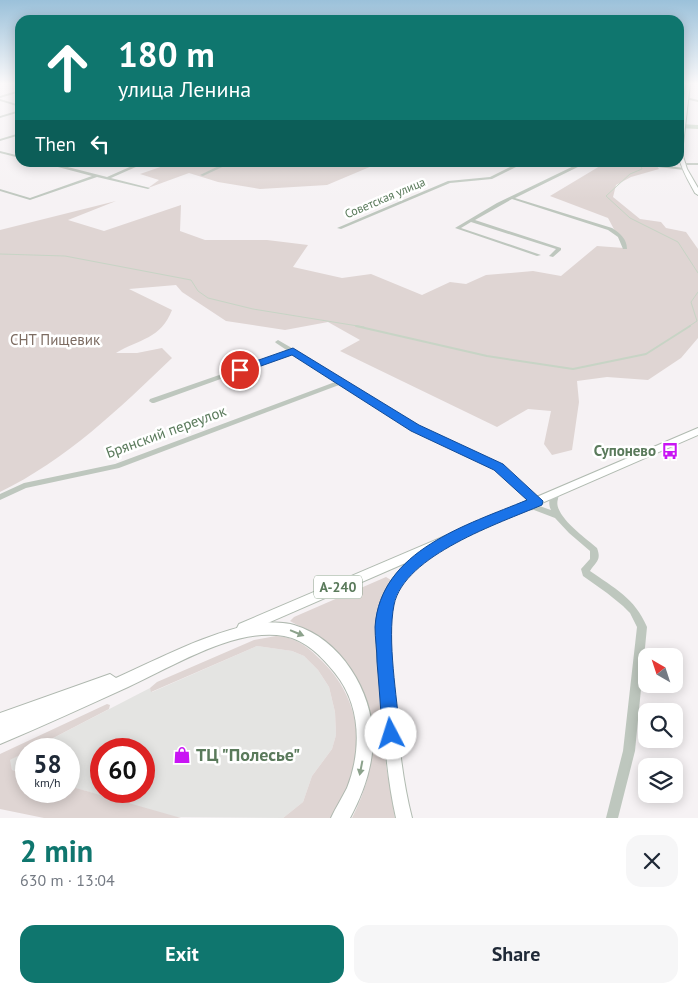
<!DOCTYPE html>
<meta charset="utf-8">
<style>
body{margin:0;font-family:"PT Sans",sans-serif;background:#f6f6f7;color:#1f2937;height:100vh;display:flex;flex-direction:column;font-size:19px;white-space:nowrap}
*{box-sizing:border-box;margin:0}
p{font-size:16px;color:#747a83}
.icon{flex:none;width:28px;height:28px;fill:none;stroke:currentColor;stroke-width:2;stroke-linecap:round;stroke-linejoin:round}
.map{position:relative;height:818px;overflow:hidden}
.sheet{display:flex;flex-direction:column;background:#fff;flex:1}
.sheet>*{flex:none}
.top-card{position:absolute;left:15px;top:15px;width:669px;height:152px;border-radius:15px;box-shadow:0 2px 12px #0003;background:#0f766e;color:#fff;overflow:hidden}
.needle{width:32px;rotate:321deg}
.controls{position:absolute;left:638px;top:648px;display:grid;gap:10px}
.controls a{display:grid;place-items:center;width:45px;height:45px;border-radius:10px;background:#fff;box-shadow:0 2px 12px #0003;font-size:25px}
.speed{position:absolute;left:15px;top:738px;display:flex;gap:10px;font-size:25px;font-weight:700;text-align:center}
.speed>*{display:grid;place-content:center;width:65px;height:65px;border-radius:50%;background:#fff;box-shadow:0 2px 12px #0003;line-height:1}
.speed small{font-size:12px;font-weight:400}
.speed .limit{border:8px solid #d22;background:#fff;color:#111}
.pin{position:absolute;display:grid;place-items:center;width:42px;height:42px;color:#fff;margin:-21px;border:2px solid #fff;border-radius:50%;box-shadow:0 1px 5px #0007}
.me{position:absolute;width:55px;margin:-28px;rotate:355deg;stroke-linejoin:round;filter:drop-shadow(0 0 4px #0008)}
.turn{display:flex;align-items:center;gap:18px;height:105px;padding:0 20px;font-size:22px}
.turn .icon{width:65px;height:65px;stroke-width:2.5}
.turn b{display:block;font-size:35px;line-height:42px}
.then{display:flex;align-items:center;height:48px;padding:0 20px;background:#0003;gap:10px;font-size:19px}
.round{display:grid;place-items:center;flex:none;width:52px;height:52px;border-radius:15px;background:#f6f6f7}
.overview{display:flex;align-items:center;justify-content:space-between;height:85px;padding:0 20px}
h1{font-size:30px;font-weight:700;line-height:38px;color:#0f766e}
.primary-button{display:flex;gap:10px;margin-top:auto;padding:10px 20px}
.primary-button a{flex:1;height:58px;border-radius:15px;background:#0f766e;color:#fff;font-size:20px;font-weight:700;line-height:58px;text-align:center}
.primary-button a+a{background:#f6f6f7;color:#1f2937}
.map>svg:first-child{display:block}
</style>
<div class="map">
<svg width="698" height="818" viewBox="0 0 698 818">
<rect width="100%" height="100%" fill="#f6f2f4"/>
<path fill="#e4e4e2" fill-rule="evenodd" d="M257,646L292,651L304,656L318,670L329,687L335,712L336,735L332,749L312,776L303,802L283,818L172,817L69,786V749H32L150,688L152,692ZM101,749H144V791H101Z
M26,752V774L12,770L9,760Z"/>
<path fill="#dfd5d3" d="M175,162H358L372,166L327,185L260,189L218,182L189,173L148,188L159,180L140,174Z
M651,162L655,163L659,169L631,177L616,185L613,197L640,219L661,222L666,228L686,232L698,249V338L681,358L648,380L607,377L577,381L579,402L572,450L552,455L544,444L551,411L528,409L497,427L340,351L360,340L328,322L285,330L226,321L182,292L176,285L129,289L172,310C161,339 139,339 116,353H137L162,348L172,358C119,409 66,460 0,492V230L116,201L68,220L104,231L181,205L180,231L205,240H267L308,245L293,267L342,278L371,274L422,295L450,282L466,284L486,275L533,271L561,276L597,246L624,248L608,218L550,196L605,163Z
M386,577L391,580L378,607L376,627L386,765L395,818H352C386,752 380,681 317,636C308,629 298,626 290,621L294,617Z
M276,636C296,637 308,647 322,661C367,705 367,768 330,818H283L303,802L312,776L332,749L336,735L335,712L329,687L318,670L304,656L292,651L257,646L151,692L150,688L157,682L254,640Z
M107,704L110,705L109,709L32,749H26V752L10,760L12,770L26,774V791H69V786L181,818H44L0,809V754Z"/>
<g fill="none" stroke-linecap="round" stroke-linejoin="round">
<path stroke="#c7d4c5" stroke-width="1" d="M641,166L642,169L630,174L606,196L630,218L678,242L698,273
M0,254L65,256L191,280L198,291L208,298L253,309L364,327
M688,327L697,321L691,302L698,292"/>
<path stroke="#c7d4c5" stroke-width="2" d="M356,326L487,356L573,369L646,354L690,326"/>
<path fill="#c7d4c5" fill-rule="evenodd" d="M679,124L698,125V129L679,128Z"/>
<g stroke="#b1bbb1" stroke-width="2">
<path id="major" d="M686,84H690L682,153L687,169L698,188V195L695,193C689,182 682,170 679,158C676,141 684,103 686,84Z
M698,428V435L434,550V552L433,555C418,566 402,579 394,597C383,625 391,660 394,689C398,732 401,775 412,818H396C386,774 384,729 380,685C378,658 373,630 380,604C385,587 397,572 410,561L247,632L243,633L239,632L237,628L239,624Z"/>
</g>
<g stroke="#afb8af" stroke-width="2">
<path id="highway" d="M264,622C274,623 284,622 294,625C341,639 372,691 373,738C373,766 363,794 350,818H331C336,807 342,798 347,788C362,750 361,705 335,673C322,657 306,640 284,636C235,627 172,667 128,687C86,706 43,726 0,744V713L110,674L116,678C165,656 210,631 264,622Z"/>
</g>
<path fill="#bec7be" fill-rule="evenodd" d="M679,89L688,90L679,91Z
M20,90V92L0,98V96Z
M686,97L698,100V102L685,99Z
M0,99L20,105V107L0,101Z
M20,110V112L0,118V116Z
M20,133V135L0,141V139Z
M0,151L20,156V158L0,153Z
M48,162L107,177L141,162H147L111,178L150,188L148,189L97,177L30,200L0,191V189L30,198L92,176L39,162Z
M227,162H233L203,176L200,175Z
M520,162H526L492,179L450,183L341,229L337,228L448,181L490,177Z
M582,162H588L515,198L612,228C620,233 627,239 627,249H623L618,237L608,230L512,199L475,220L561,248V250L553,257L549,256L556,249L471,222L461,228L541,255L537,256L455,228L497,203Z
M611,162H630L685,168L687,169L685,170Z
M683,163H698V165H682V163Z
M278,340L309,358L342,381L418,426L501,465L540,499L541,501L540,503L537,504L534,503L495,469L412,430L339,385L119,468L26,488L0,500V494L24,483L115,464L335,382L293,353L154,403H152L149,401L150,399L288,351L276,343L275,342Z
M558,489L561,490L562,492C561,494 558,496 558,499C552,515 587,539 597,548C602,561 595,562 590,571C614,588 635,598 647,627L635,751L618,818H606L623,751L637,627L630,613L623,606L607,593L583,576L581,569L590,559V551L569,533L555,518L534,510L523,511L520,510L519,508L520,506C533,503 539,506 551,510C547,502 550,493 558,489Z"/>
<use href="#major" fill="#fff" fill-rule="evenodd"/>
<use href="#highway" fill="#fff" fill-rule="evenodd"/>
</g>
<defs><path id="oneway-solid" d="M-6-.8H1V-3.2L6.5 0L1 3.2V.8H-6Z" transform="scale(1.25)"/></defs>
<g fill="#8ca28c">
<use href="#oneway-solid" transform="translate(297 633) rotate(22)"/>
<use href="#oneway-solid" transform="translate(361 768) rotate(101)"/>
</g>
<linearGradient id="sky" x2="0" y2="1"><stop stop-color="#9bc1da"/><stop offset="0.42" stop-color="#fbf9fa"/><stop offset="1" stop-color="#fbf9fa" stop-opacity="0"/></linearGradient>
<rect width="698" height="199" fill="url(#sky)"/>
<path fill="#1a73e8" stroke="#114b97" d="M293,348L419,425L503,464L543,501L542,505C500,523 404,555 394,605C387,640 397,697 400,734L398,741L391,743L385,741L382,734C381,710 379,686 377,662C377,650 375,638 375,627C380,550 467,525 527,500L494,470L411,431L292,355L244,372H236L235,370L236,368Z"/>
<defs>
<g id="bus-bare" transform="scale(1.35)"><path d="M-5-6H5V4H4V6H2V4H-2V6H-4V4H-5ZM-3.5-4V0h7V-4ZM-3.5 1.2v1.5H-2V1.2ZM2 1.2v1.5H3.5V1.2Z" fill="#c915f4" stroke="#fff" stroke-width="2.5" paint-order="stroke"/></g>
<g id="shop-bare" transform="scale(1.35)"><path d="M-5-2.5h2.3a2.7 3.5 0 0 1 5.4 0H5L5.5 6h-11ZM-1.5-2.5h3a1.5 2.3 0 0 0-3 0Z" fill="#c915f4" stroke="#fff" stroke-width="2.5" paint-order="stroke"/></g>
</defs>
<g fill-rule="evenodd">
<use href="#bus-bare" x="670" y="451"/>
<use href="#shop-bare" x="182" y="755"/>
</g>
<g text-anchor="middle" stroke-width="5" stroke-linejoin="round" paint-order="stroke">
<g font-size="12" fill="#5a7a5b" stroke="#fff">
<text transform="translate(385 198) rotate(-23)" y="4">Советская улица</text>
</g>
<rect fill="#fff" stroke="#8ca28c" stroke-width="1" x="314" y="575.5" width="48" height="23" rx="4"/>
<g font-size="14" font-weight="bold" fill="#5a7a5b">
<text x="338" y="592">А-240</text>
</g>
<g font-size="15" fill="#7d6c62" stroke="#fff">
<text x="55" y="345">СНТ Пищевик</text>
</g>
<g font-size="15" fill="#5a7a5b" stroke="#fff">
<text transform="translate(166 432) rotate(-20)" y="5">Брянский переулок</text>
</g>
<g font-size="15" font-weight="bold" fill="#5a7a5b" stroke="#fff" text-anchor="end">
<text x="656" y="456">Супонево</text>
</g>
<g font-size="18" font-weight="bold" fill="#5a7a5b" stroke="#fff" text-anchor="start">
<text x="196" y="761">ТЦ "Полесье"</text>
</g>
</g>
</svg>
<div class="controls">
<a><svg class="needle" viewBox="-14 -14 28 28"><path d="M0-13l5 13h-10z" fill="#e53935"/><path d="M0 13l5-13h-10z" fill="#747a83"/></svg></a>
<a><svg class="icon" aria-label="search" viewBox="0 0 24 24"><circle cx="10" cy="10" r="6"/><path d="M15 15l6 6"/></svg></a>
<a><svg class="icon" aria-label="layers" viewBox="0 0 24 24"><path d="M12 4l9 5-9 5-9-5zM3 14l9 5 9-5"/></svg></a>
</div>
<div class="speed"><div>58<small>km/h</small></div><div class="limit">60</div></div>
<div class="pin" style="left:240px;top:370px;background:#d93025"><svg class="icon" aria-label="arrive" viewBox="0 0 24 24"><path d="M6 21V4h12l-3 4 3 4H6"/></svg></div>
<svg class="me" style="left:391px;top:734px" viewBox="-20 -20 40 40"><circle r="19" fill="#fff"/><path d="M0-13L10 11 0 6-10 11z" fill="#1a73e8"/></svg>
<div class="top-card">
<div class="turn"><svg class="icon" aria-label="ahead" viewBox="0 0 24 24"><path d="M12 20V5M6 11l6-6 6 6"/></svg><div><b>180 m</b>улица Ленина</div></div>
<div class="then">Then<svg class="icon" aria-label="left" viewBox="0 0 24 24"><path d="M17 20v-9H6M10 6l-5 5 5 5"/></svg></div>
</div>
</div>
<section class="sheet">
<div class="overview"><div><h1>2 min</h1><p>630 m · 13:04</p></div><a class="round"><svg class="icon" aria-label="close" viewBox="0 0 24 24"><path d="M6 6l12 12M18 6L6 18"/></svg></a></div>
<div class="primary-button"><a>Exit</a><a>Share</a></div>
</section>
